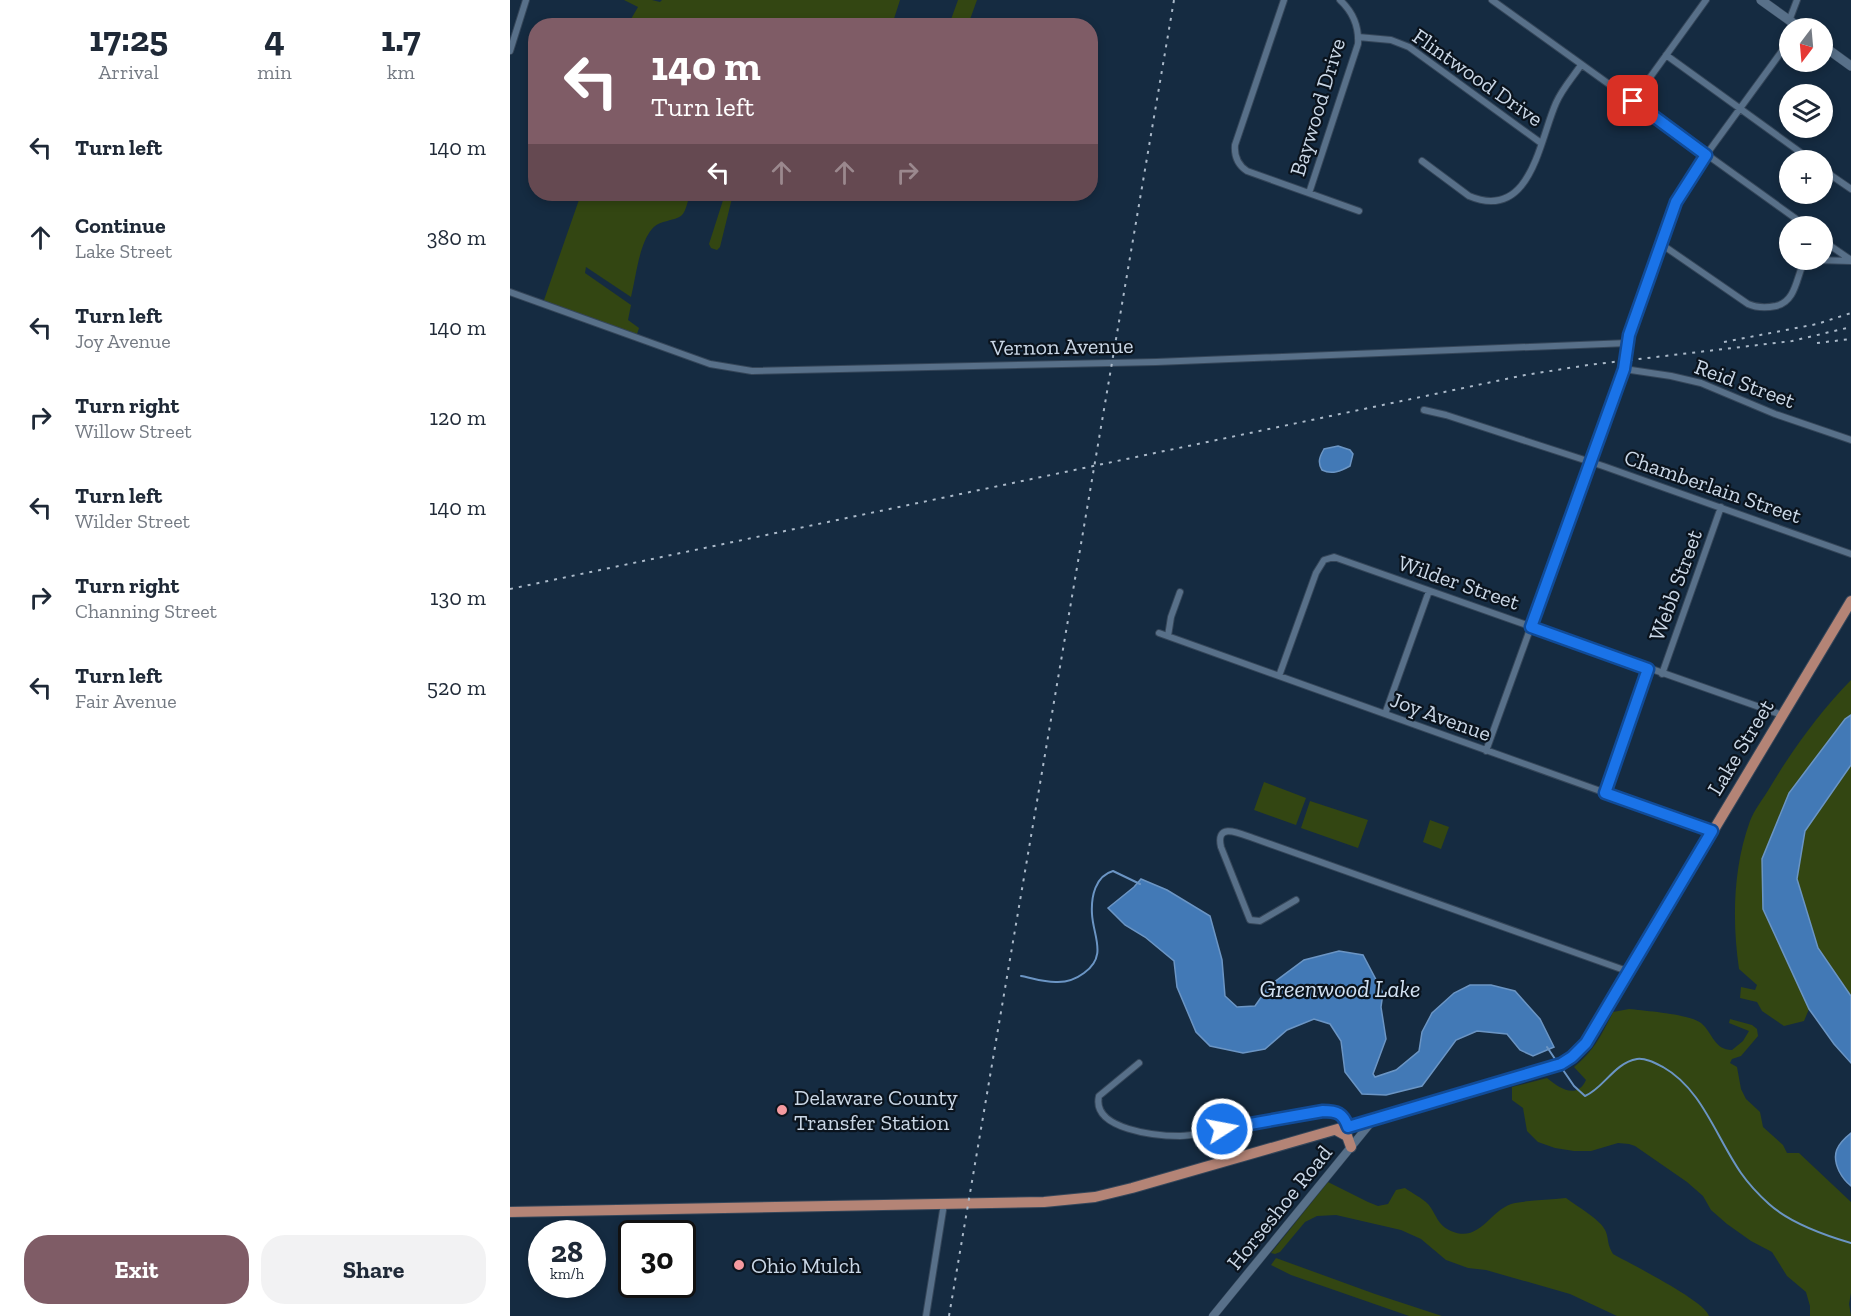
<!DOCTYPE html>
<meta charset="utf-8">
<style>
body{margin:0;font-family:"Zilla Slab",serif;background:#f2f2f3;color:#1f2937;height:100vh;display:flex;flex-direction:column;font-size:22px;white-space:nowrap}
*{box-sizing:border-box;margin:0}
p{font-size:20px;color:#747a83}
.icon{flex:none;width:33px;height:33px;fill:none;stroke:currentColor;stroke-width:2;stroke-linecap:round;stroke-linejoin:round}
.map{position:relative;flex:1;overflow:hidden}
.side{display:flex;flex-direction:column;background:#fff;width:510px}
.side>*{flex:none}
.top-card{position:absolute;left:18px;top:18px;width:570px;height:183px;border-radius:24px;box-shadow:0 3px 9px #0003;background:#7f5c66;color:#fff;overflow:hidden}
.needle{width:39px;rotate:196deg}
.tools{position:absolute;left:1269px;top:18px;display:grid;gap:12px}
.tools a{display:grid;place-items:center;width:54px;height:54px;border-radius:50%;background:#fff;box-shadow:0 3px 9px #0003;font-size:30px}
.speed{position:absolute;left:18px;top:1220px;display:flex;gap:12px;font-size:30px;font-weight:700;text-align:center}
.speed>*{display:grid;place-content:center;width:78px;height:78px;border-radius:50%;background:#fff;box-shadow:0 3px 9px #0003;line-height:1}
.speed small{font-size:15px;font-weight:400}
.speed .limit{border:3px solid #111;border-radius:9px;background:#fff;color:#111}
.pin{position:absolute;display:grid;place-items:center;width:51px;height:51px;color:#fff;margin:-26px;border-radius:12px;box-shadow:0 3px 9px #0006}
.me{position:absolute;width:66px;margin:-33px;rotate:79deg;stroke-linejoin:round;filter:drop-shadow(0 0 4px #0008)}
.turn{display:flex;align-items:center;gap:21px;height:126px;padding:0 24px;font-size:27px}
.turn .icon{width:78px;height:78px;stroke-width:2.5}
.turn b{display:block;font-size:42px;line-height:51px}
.lanes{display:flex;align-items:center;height:57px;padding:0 24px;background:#0003;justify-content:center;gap:30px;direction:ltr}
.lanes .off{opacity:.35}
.eta{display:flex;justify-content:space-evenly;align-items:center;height:102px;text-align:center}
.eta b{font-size:36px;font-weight:800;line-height:42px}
.cta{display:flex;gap:12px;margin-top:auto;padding:12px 24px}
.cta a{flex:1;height:69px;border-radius:24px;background:#7f5c66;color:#fff;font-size:24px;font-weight:800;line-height:69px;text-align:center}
.cta a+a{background:#f2f2f3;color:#1f2937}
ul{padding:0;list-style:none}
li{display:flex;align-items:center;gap:18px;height:90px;padding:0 24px}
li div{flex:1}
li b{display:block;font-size:22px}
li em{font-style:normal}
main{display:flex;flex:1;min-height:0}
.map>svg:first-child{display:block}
</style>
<main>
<section class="side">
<div class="eta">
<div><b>17:25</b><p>Arrival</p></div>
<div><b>4</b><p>min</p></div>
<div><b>1.7</b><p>km</p></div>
</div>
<ul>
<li><svg class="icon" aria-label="left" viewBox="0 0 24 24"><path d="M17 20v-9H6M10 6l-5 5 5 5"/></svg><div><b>Turn left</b></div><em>140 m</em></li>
<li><svg class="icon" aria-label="ahead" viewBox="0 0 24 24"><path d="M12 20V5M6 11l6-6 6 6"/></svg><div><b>Continue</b><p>Lake Street</p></div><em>380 m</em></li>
<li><svg class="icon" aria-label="left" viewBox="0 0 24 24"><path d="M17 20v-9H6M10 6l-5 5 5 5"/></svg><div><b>Turn left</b><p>Joy Avenue</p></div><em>140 m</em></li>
<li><svg class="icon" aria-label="right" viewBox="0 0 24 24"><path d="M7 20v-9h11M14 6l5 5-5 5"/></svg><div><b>Turn right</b><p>Willow Street</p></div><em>120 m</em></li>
<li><svg class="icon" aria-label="left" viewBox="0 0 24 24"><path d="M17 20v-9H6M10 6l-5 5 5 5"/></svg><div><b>Turn left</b><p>Wilder Street</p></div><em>140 m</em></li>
<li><svg class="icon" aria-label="right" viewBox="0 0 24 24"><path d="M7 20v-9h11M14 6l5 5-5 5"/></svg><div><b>Turn right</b><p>Channing Street</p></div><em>130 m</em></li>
<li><svg class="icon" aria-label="left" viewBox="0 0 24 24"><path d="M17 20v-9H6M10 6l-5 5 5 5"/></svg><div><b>Turn left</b><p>Fair Avenue</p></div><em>520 m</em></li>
</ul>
<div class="cta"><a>Exit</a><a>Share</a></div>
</section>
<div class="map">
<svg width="1341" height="1316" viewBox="0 0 1341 1316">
<rect width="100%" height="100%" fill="#152b41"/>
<path fill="#334612" d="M114,0H142L150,2L152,0H390L382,25L117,26L128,7Z
M448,0H467L458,25H439Z
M71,194H180C178,200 176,211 172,215C164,222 151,219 142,229C129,244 126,277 121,297L76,267L75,273L121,305L118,320L129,328L127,334L123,335L33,303Z
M215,194H223L210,247L207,250L201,248L199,244Z
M1341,680V715L1335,720L1279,793L1290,986L1299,1009L1294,1021L1274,1026L1252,1011L1247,1002L1230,998L1231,987L1245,990L1247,985L1229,969C1222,920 1223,868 1240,821C1244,810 1253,799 1259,789C1282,750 1309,713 1341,680Z
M1341,765V996L1308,948L1287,879L1295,831Z
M754,782L796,798L786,825L744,810Z
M800,801L858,820L848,848L791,828Z
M920,820L939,827L931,849L913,842Z
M1119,1009C1136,1011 1179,1014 1191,1023C1203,1033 1204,1050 1222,1050L1233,1041L1239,1031L1219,1023L1220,1019L1242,1025L1247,1029L1248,1036L1231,1056L1222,1059L1220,1063L1227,1067L1231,1089L1236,1099L1250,1112L1253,1127L1273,1145L1277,1153H1289L1341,1202V1293L1339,1304L1341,1316H1300V1306L1296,1292L1277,1276L1262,1252L1241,1241L1217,1224L1201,1210L1193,1196L1177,1182L1125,1146L1119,1144L1108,1143L1081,1151H1064L1045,1148L1028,1142L1017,1131L1013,1108L1002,1100V1087L1037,1078C1049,1088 1067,1100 1076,1080L1064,1067C1084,1051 1092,1034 1103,1012Z
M818,1182L858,1202L868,1206L878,1204L886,1190L895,1188C902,1193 912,1198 918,1204C927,1215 927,1225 941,1231C971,1244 980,1208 1005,1203C1021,1200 1039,1200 1056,1198C1066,1206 1092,1220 1096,1232C1099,1241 1097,1244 1103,1254C1121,1264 1195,1301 1199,1316H1107L1060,1294L976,1270L958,1268L936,1260L911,1239L891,1230L826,1215L807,1216L795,1222L770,1252L765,1254L761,1253Z
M766,1258L865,1294L932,1316H899L781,1275L761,1265Z"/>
<path fill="#4279b6" stroke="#6b95c4" stroke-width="1.5" d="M828,446L840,450L843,454L840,466C831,471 822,475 812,470C807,462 810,456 814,449Z
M1341,715V765L1295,831L1287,879L1308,948L1341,996V1063L1324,1044L1299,1009L1253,909L1252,859L1279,793L1335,719Z
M631,879L657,890L700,916L712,960L715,996L727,1007L745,1006L759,986L794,960L829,951L853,955L873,993L871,1007L876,1039L863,1074L865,1077L886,1070L909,1051L912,1032L922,1013L944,993L960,985H981L1005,991L1030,1019L1044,1047L1023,1056L1010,1050L997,1034L967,1031L946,1040L912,1086L876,1095L852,1094L835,1072L831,1041L820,1024L804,1019L777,1030L755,1049L733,1053L700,1046L686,1032L667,987L664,961L635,937L615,925L598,908L624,887Z
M1341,1133V1186C1336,1182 1332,1177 1329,1171C1321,1154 1327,1144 1341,1133Z"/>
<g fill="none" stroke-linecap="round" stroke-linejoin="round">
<path stroke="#6b95c4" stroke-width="2" d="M511,976C522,978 536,983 548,982C558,982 566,979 574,973C598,956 583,936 582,914C581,897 585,876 603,871L630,884
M1037,1047L1047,1062
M1051,1067L1064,1086L1075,1096C1094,1088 1104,1063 1127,1059C1136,1058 1145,1063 1153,1067C1192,1089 1206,1137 1231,1173C1238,1183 1249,1195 1259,1204C1280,1223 1314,1235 1341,1243"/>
<g stroke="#354659" stroke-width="8">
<path id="minor" d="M774,0L725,145C724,157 728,165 737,171L849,211
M982,0L1296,226
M1279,21L1287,0
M848,37L881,40L899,47L1031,143
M0,51L16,0
M1156,55L1301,160
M1123,101L1196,0
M912,161L959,196C1021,222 1029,141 1046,103C1052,89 1063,77 1071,65
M1312,169L1341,189
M799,193L848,44C849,27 843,12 830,0
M1312,240L1341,260
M1151,244L1238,304C1247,308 1256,308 1266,306C1287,301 1286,276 1295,260
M1294,261L1306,260L1341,261
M0,292L200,364L242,371L646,362L1118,343
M1114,369L1161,376L1191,383L1265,414L1341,440
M914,410L936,415L1093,466L1341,554
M649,633L1202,831
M658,636L661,617L670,592
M1152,674L1211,507
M769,676L806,573L814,560L824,557L1272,715
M875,714L919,591
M976,751L1114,369L1119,335L1168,197L1196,155L1280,40
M1095,793L1138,669
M786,900L750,921L740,920L711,847C705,821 731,834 743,838L1117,971
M629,1063L589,1096C581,1130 648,1136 670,1136C692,1135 714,1129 735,1125C761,1120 787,1116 813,1111C826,1111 833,1113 838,1126
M416,1316L434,1204"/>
</g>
<g stroke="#354659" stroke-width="9">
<path id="tertiary" d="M703,1316L863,1120"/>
</g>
<g stroke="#354659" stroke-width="10">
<path id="secondary" d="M1251,0L1290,28
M1312,45L1341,66"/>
</g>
<g stroke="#354659" stroke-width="12">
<path id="primary" d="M826,1130L837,1136L841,1147
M0,1212L534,1202L585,1197L622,1188L1047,1066L1062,1057L1076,1043L1341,601"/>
</g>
<use href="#minor" stroke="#587089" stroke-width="6"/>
<use href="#tertiary" stroke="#587089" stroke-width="8"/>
<use href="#secondary" stroke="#587089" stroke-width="9"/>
<use href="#primary" stroke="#b48476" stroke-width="10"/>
<path stroke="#aab9c9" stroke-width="2" stroke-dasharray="3 6" stroke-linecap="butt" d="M1214,342L1307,324L1341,313
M1307,343L1341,339
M0,589L1015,375L1078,365L1282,341L1341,327
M439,1316L664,0"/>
</g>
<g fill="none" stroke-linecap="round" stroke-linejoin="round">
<g stroke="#114b97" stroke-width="15">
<path id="route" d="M712,1129L813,1111C827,1111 833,1113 838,1127L1051,1064L1062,1057L1076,1043L1202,831L1095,793L1138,669L1021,627L1114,369L1119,335L1166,202L1196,155L1123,101"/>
</g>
<use href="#route" stroke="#1a73e8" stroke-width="10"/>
</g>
<g fill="#f49aa0" stroke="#0a131d" stroke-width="2">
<circle cx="272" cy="1110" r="6"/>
<circle cx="229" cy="1265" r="6"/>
</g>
<g text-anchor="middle" stroke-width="4.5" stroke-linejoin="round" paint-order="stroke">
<g font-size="22" fill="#cad7e6" stroke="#0a131d">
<text transform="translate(968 77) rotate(35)" y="8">Flintwood Drive</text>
<text transform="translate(807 107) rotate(-73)" y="8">Baywood Drive</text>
<text transform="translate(552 346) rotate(-1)" y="8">Vernon Avenue</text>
<text transform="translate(1235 383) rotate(20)" y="8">Reid Street</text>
<text transform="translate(1203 486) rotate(19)" y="8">Chamberlain Street</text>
<text transform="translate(949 582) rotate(19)" y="8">Wilder Street</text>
<text transform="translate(1165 585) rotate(-70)" y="8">Webb Street</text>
<text transform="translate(931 716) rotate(20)" y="8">Joy Avenue</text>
<text transform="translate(1230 747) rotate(-59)" y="8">Lake Street</text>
<text transform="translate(769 1207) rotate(-51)" y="8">Horseshoe Road</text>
</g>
<g font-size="22" fill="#cad7e6" stroke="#0a131d" text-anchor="start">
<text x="284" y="1105">Delaware County<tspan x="284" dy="25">Transfer Station</tspan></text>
<text x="241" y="1273">Ohio Mulch</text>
</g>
<g font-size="24" font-style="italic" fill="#d2e1f2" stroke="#0a131d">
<text x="830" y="997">Greenwood Lake</text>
</g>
</g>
</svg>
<div class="tools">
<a><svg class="needle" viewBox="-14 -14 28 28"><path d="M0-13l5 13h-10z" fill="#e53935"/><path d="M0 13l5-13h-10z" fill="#747a83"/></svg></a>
<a><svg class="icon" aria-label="layers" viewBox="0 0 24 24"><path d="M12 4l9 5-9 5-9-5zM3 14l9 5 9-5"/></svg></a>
<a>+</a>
<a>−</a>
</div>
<div class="speed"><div>28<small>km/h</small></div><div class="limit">30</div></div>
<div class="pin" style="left:1123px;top:101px;background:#d93025"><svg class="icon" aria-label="arrive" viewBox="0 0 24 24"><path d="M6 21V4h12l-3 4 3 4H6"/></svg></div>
<svg class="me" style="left:712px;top:1129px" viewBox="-20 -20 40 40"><circle r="17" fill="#1a73e8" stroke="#fff" stroke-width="3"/><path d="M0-11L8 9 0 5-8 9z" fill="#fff"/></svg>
<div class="top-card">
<div class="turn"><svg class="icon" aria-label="left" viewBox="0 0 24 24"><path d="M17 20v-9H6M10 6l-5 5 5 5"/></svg><div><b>140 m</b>Turn left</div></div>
<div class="lanes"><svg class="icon" aria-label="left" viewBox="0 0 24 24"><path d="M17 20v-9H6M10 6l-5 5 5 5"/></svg><svg class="icon off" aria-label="ahead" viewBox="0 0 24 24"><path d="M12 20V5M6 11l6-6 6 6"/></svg><svg class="icon off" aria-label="ahead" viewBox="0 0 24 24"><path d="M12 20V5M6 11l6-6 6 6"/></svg><svg class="icon off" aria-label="right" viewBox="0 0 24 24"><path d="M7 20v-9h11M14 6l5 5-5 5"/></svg></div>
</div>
</div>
</main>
